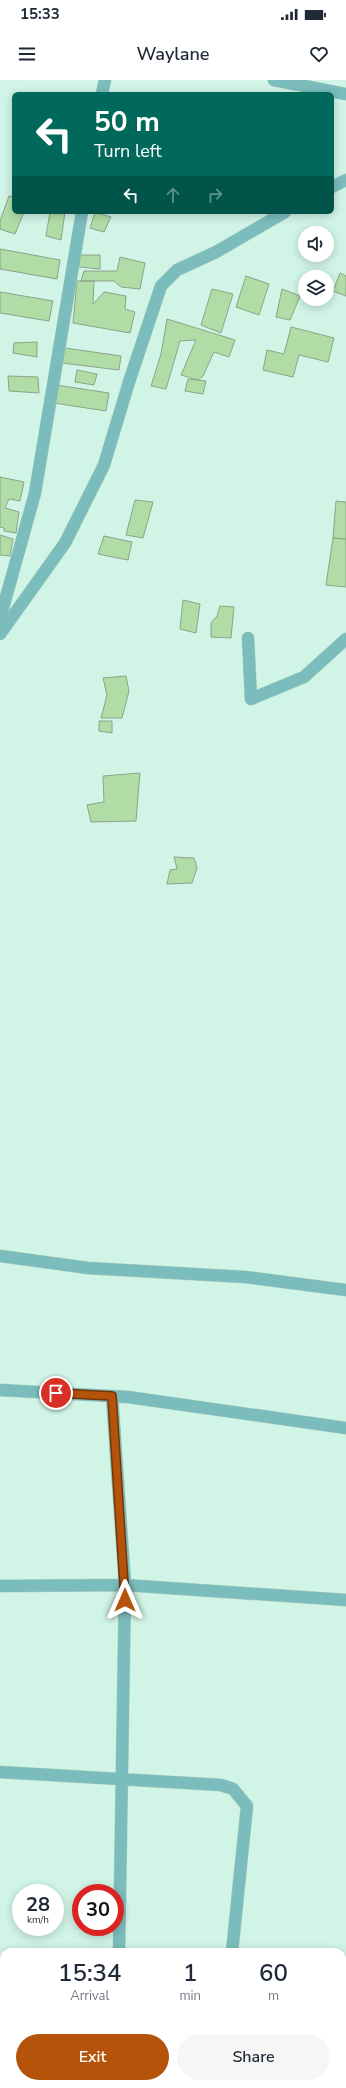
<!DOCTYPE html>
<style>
body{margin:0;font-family:"Nunito Sans",sans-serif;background:#f6f6f7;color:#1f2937;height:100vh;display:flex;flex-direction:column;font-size:15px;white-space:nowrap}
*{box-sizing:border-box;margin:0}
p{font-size:13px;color:#747a83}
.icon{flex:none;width:22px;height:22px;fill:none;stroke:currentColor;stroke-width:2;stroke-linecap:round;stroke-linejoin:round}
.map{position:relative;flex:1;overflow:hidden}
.panel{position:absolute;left:0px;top:1868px;width:346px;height:140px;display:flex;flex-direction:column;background:#fff;border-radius:12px 12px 0 0;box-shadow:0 2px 10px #0003}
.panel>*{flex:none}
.top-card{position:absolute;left:12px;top:12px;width:322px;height:122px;border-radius:6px;box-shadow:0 2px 10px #0003;background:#00695c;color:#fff;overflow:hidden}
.fabs{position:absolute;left:298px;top:146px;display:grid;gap:8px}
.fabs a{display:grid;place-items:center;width:36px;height:36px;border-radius:50%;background:#fff;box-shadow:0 2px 10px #0003;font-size:20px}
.speed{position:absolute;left:12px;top:1804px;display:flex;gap:8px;font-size:20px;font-weight:700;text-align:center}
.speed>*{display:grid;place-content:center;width:52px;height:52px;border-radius:50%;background:#fff;box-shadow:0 2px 10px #0003;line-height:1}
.speed small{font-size:10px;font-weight:400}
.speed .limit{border:6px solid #d22;background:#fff;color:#111}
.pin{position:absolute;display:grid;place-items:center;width:34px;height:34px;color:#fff;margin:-17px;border:2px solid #fff;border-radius:50%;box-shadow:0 1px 4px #0007}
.me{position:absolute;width:44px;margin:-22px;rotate:0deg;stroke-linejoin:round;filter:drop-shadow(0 0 3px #0008)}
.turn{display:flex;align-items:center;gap:14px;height:84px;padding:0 16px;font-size:18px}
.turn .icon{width:52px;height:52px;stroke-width:2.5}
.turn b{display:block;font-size:28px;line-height:34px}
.lanes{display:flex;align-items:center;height:38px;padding:0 16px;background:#0003;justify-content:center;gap:20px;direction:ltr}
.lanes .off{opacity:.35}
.eta{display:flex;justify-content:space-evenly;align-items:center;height:68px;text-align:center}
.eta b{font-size:24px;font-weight:600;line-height:28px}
.primary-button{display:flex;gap:8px;margin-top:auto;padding:8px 16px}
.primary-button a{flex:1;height:46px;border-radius:24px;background:#b45309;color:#fff;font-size:16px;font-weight:600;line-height:46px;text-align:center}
.primary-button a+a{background:#f6f6f7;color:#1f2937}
.status{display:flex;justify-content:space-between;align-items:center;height:28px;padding:0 20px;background:#fff;direction:ltr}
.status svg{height:11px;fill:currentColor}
header{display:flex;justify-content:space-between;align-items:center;height:52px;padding:0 16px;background:#fff;font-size:18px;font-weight:600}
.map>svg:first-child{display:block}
</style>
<div class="status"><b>15:33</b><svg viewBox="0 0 49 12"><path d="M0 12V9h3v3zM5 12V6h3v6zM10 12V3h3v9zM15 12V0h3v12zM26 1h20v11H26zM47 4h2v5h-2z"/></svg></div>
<header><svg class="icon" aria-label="menu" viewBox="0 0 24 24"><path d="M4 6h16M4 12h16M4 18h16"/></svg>Waylane<svg class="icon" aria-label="heart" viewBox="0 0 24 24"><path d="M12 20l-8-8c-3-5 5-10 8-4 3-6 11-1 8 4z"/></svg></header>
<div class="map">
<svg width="346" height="2008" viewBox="0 0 346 2008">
<rect width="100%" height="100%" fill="#d0f4e5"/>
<path fill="#b0dda6" stroke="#8ea289" d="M9,116L14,117V132H24L15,154L0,149V141Z
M50,132H65L61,160L46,156Z
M95,132L111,137L104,152L90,148Z
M0,169L60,180L57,199L0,189Z
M80,175H100V189L79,187Z
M120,177L145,183L140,209L121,207L114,201H81L84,191H117Z
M340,193L346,196V216L333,211Z
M246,196L269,204L259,235L236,227Z
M77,201H94L93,224L104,212L126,216L125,229L135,232L130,253L73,243Z
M212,209L233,214L221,253L201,245Z
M282,209L300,216L290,240L276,237Z
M0,212L53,221L49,241L0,233Z
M167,239L235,260L229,277L214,272L203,296L198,300L181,295L196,260L180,261L166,309L151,306L161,274Z
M291,247L334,258L328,282L299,275L293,297L263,290L267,270L284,274Z
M37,262V277L13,273L14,263Z
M65,268L121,276L119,290L62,283Z
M77,290L97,294L94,305L75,302Z
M8,296L38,297L39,313L9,311Z
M188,299L206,301L203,314L185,311Z
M56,305L109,313L106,331L54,323Z
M0,397L24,402L20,421L9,419L5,428L19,432L16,453L4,451V448L0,447Z
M135,420L153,422L143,458L126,455Z
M336,421L346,422V459L333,458Z
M0,455L13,459L10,476L0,475Z
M104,456L132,462L128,480L98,474Z
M333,458L346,459V507L326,505Z
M183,520L200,524L196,553L180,549Z
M220,526L234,527L231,558L211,557V543L217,536Z
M126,596L129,611L122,638H101L107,615L103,598Z
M99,641H112V653L99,651Z
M140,693L136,741L91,742L87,725L104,722L103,696Z
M174,777L194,778L197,788L192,803L167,804L170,790L177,789Z"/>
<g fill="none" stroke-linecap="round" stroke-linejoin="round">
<g stroke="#b0cfc2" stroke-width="13">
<path id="street" d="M274,0L346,14
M102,14L105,0
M332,107L346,100
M0,539L35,413L82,132
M0,554L65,463L104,385L129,302L161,206L177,190L216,172L285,132
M248,558L251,619L304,597L346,559
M0,1176L88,1188L245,1197L346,1210
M0,1310L128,1317L346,1348
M112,1316L125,1505L119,1872
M0,1506L125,1505L346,1520
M0,1692L221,1705L233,1709L247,1726L232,1872
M0,1891H4
M342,1909H346"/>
</g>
<use href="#street" stroke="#7bbcbc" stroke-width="12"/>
</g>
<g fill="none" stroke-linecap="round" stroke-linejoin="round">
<g stroke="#753606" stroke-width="10">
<path id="route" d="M56,1313L112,1316L125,1520"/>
</g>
<use href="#route" stroke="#b45309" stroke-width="7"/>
</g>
</svg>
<div class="fabs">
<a><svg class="icon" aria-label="sound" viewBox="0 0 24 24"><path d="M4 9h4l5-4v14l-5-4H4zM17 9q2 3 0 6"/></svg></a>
<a><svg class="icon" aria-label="layers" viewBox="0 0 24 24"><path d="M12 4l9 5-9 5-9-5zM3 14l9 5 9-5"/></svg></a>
</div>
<div class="speed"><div>28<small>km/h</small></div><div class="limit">30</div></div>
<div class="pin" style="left:56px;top:1313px;background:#d93025"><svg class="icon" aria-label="arrive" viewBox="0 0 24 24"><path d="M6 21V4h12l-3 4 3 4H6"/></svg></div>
<svg class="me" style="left:125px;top:1520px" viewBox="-20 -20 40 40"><path d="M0-17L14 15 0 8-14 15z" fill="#b45309" stroke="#fff" stroke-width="4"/></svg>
<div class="top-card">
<div class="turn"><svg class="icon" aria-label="left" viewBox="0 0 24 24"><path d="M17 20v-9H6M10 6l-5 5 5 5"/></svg><div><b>50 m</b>Turn left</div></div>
<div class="lanes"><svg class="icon" aria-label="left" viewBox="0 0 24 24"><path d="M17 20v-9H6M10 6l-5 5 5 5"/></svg><svg class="icon off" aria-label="ahead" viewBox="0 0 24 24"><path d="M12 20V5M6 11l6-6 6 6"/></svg><svg class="icon off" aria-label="right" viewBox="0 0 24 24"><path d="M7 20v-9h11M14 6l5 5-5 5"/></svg></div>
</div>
<section class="panel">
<div class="eta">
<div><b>15:34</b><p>Arrival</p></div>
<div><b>1</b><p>min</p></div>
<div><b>60</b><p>m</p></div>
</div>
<div class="primary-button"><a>Exit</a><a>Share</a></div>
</section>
</div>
